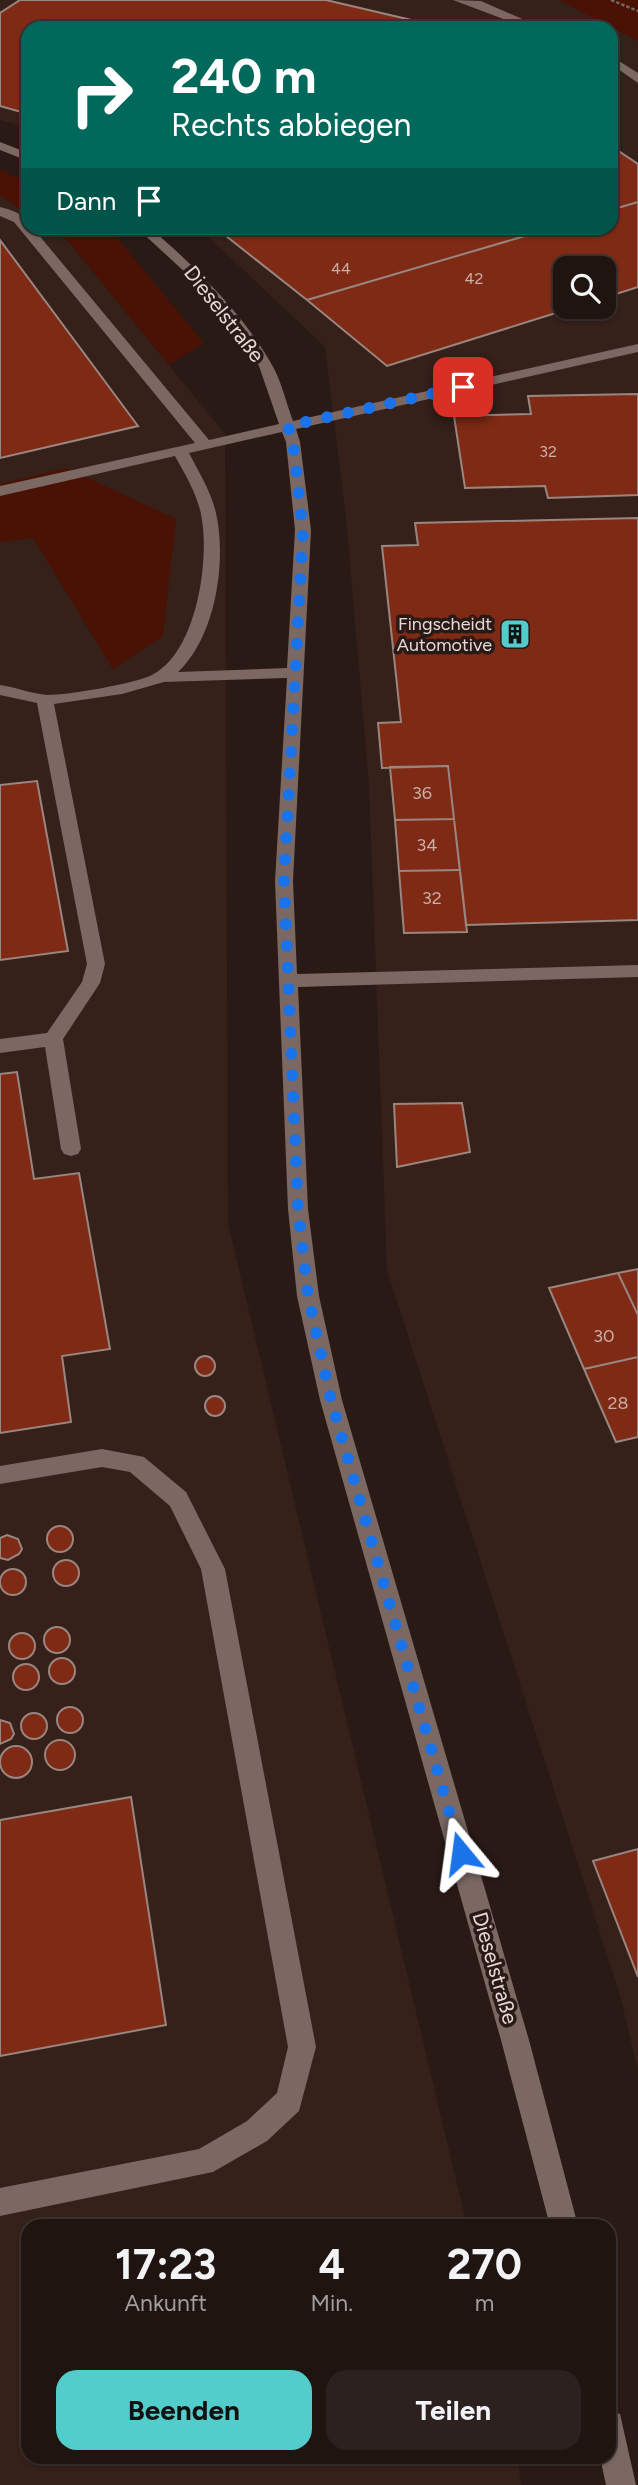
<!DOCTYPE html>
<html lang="de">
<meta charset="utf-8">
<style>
body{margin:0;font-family:Figtree,sans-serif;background:#2c211e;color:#f1f3f6;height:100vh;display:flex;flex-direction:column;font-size:26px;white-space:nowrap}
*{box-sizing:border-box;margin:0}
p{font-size:23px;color:#a19e9f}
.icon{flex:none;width:38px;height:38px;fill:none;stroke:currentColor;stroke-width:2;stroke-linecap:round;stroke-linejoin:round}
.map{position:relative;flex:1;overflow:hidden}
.sheet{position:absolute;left:21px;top:2219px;width:595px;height:245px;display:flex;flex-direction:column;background:#1f1410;border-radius:21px;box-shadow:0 2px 5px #0004,0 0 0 2px #3c3330}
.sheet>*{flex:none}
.banner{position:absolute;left:21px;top:21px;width:597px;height:214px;border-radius:21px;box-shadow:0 2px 5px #0004,0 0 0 2px #3c3330;background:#00695c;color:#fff;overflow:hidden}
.buttons{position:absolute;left:553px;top:256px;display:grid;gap:14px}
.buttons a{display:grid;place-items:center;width:63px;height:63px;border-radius:14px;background:#1f1410;box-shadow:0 2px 5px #0004,0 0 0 2px #3c3330;font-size:35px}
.pin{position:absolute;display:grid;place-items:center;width:60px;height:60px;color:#fff;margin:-30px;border-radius:14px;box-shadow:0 4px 10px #0006}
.me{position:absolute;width:77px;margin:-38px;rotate:344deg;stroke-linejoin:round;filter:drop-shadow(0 0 5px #0008)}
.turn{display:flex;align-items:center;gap:24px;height:147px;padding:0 35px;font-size:32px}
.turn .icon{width:91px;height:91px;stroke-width:2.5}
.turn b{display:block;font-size:49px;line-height:60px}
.then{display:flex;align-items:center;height:66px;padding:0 35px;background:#0003;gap:14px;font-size:26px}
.eta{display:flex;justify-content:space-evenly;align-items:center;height:119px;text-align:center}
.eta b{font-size:42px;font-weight:700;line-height:49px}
.action{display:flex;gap:14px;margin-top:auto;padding:14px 35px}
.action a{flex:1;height:80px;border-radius:21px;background:#53cdcb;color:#111;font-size:28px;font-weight:700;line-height:80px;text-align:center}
.action a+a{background:#2c211e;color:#f1f3f6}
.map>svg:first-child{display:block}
</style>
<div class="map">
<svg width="638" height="2485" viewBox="0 0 638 2485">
<rect width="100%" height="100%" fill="#291a16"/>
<path fill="#35201a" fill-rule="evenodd" d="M0,0H560L638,38V2071L620,1995L387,1270L369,786L346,517L325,347L199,228H611V28H28V128L0,120ZM565,268H604V306H565Z
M0,195L28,214V228H48L69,242L225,434L228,1223L467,2226H28V2457H517L521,2485H0Z"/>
<path fill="#4a1204" d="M559,0H638V41Z
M0,169L28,183V214L0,195Z
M48,228H103L114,234L204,343L169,365L69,242Z
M66,468L176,519L163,636L113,669L33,538L0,542V484Z"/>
<path fill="#7e2a14" stroke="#998681" stroke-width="2" d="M20,0H326L424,23L432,28H28V114L0,106V13Z
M611,146L638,164V202L611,210Z
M638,202V287L604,298V268H565V306H578L387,366L307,300L552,228H611V210Z
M256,228H552L307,300L226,236Z
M0,240L138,426L0,458Z
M638,394V495L548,498L545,486L465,488L454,416L531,414L528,396Z
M638,518V920L466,925L448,766L382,768L378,723L401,722L382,546L418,545L415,523Z
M448,766L454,819L395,820L390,767Z
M37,781L68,951L0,960V785Z
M454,819L460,870L399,871L395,820Z
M460,870L467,932L404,933L399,871Z
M17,1072L34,1179L79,1173L110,1349L62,1356L71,1422L0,1433V1074Z
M462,1103L470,1152L397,1167L394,1104Z
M638,1269V1315L618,1273Z
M618,1273L638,1315V1357L584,1369L549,1288Z
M195 1366a10 10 0 1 1 20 0a10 10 0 1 1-20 0Z
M638,1357V1437L616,1442L584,1369Z
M205 1406a10 10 0 1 1 20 0a10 10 0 1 1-20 0Z
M47 1539a13 13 0 1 1 26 0a13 13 0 1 1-26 0Z
M7,1535L18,1539L22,1549L19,1554L8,1560L0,1558V1538Z
M53 1573a13 13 0 1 1 26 0a13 13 0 1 1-26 0Z
M0 1582a13 13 0 1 1 26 0a13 13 0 1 1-26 0Z
M44 1640a13 13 0 1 1 26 0a13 13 0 1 1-26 0Z
M9 1646a13 13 0 1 1 26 0a13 13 0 1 1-26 0Z
M49 1671a13 13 0 1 1 26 0a13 13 0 1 1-26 0Z
M13 1677a13 13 0 1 1 26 0a13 13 0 1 1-26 0Z
M57 1720a13 13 0 1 1 26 0a13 13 0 1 1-26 0Z
M21 1726a13 13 0 1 1 26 0a13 13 0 1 1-26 0Z
M0,1720L10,1723L14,1734L11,1739L0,1744Z
M45 1755a15 15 0 1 1 30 0a15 15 0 1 1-30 0Z
M0 1762a16 16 0 1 1 32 0a16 16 0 1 1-32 0Z
M131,1797L166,2025L0,2056V1820Z
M638,1849V1977L593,1861Z"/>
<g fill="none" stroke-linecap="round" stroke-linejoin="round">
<path stroke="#756764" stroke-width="2.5" stroke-dasharray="3.5 2" stroke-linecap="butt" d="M611,0L638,11"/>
<path fill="#7b6863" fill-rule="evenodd" d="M453,0L481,1L543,28H527Z
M611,56L638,73V83L611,64Z
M0,142L28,153V161L0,150Z
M0,207C11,210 28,214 28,228H33L209,440L279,424L259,366L241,341L187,274L137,228H150C193,264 245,316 272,365C282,382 286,403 293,421L638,344V352L296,429L300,442L311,530L293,881L297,974L638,965V977L298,987L308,1209L319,1296L342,1400L529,2040L578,2226H550L501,2040L320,1400L297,1296L288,1209L275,881L287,678L164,682L122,694L54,704L105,964L100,983L63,1039L81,1149L78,1154L71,1156L64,1154L61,1149L45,1047L0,1053V1039L47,1033L82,982L87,964L37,703L0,695V685C15,687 33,694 47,695C68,695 133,684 152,675C196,653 209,564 202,520C199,497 186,476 175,456L0,496V486L195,443L14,222L0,216ZM282,432L286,442L295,530L287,668L178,672C215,637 226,565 217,518C213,495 200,474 189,453Z
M102,1449L144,1457L186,1492L225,1569L316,2047L299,2111L267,2141L213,2172L0,2216V2188L199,2149L247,2121L277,2093L288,2047L201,1569L170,1506L130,1472L102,1467L0,1484V1466Z
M609,2410L620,2414L636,2485H606L600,2457H609Z"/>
</g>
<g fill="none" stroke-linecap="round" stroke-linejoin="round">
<path stroke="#1a73e8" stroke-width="12" stroke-dasharray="0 21.6" d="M461,1853L331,1400L308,1296L298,1209L284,881L303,530L293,442L288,426L463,387"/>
</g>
<defs>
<g id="building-square" transform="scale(1.575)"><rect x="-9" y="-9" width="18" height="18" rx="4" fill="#53cdcb" stroke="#291a16"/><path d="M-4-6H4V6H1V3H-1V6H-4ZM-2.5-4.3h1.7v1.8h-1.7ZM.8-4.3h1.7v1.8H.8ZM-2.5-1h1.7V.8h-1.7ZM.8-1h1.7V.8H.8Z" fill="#111"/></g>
</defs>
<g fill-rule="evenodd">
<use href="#building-square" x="515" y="634"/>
</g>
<g text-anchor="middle" stroke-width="7" stroke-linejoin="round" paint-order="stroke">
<g font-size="16" fill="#cbaea6">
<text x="341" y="274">44</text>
<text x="474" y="284">42</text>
<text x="548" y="457">32</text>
</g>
<g font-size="18" fill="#e5dad7" stroke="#291a16" text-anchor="end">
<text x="492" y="630">Fingscheidt<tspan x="492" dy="21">Automotive</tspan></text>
</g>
<g font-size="18" fill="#cbaea6">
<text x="422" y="799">36</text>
<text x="427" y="851">34</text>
<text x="432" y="904">32</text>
<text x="604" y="1342">30</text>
<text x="618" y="1409">28</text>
</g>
<g font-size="21" fill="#e5dad7" stroke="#291a16">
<text transform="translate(224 314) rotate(52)" y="7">Dieselstraße</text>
<text transform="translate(495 1968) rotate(74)" y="7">Dieselstraße</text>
</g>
</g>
</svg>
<div class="buttons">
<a><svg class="icon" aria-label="search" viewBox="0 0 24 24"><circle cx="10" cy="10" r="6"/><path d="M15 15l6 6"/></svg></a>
</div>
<div class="pin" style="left:463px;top:387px;background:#d93025"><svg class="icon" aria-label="arrive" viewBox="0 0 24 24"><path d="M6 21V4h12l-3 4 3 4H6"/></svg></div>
<svg class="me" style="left:461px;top:1853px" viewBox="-20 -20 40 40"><path d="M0-17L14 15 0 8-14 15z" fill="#1a73e8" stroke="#fff" stroke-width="4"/></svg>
<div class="banner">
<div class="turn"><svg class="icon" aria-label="right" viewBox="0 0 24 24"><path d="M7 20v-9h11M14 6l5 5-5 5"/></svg><div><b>240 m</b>Rechts abbiegen</div></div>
<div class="then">Dann<svg class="icon" aria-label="arrive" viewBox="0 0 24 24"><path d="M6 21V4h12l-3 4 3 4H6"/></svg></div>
</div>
<section class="sheet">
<div class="eta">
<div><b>17:23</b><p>Ankunft</p></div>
<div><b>4</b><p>Min.</p></div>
<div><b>270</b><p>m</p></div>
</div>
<div class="action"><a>Beenden</a><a>Teilen</a></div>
</section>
</div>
